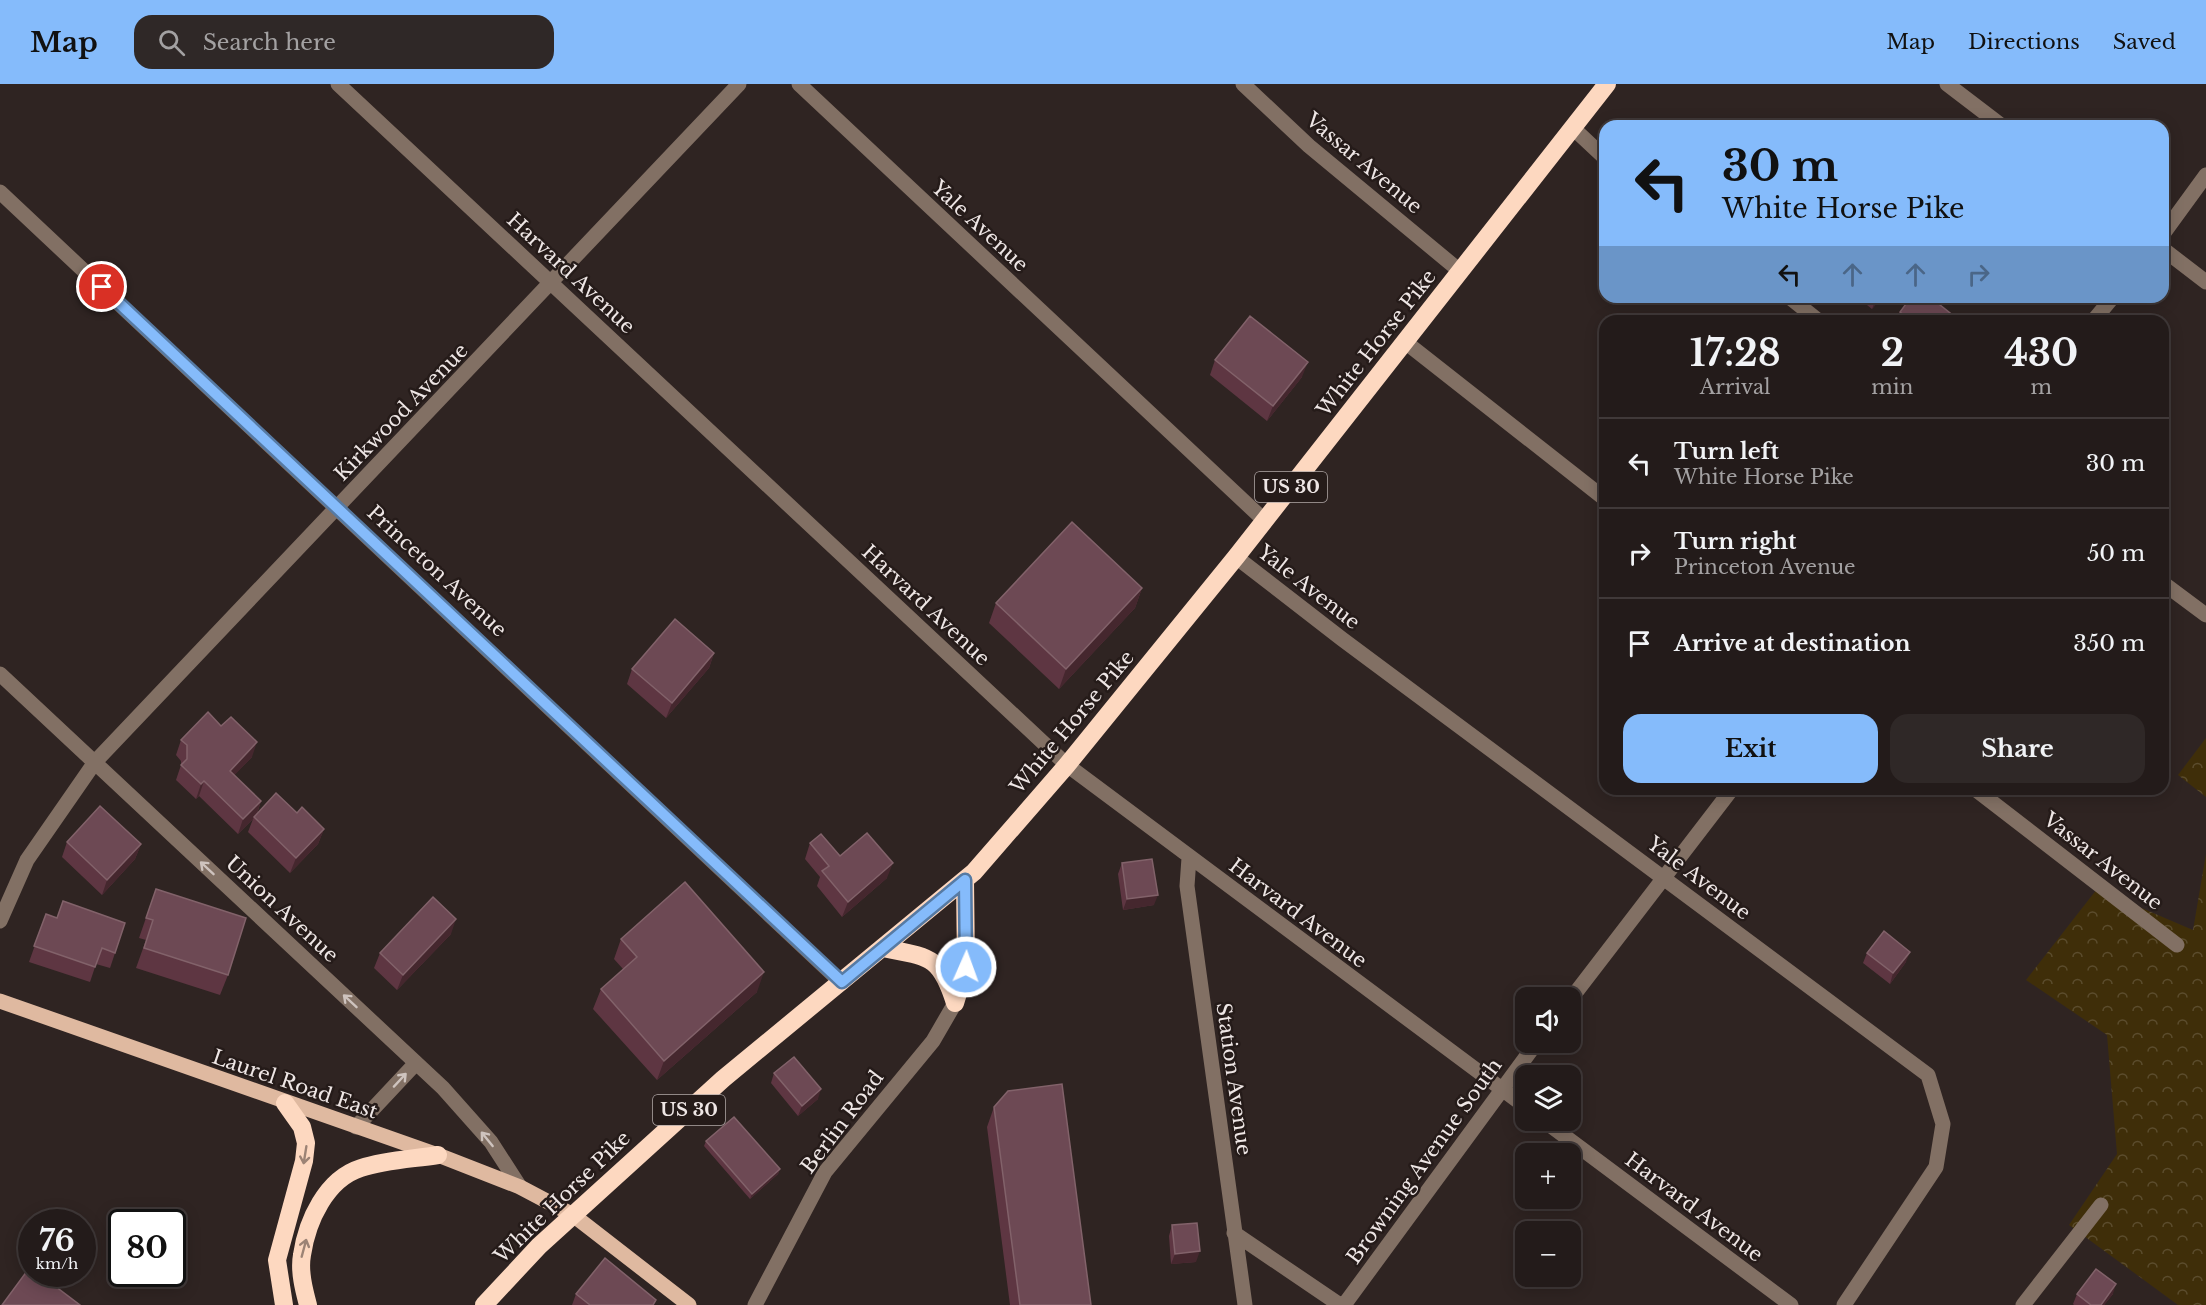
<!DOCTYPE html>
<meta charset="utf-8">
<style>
body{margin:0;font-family:"Libre Baskerville",serif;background:#2f2827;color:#f1f3f6;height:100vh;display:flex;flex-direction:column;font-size:22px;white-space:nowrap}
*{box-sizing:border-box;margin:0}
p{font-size:20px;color:#a3a1a2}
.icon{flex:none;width:33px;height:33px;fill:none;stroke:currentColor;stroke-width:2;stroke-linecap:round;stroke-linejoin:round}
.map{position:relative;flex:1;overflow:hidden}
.details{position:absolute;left:1599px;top:231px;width:570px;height:480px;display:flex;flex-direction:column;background:#231b1a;border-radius:18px;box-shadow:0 3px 15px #0003,0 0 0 2px #403939}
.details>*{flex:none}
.guide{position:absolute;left:1599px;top:36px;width:570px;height:183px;border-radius:18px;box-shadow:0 3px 15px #0003,0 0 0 2px #403939;background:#85bbfb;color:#111;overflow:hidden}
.fabs{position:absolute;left:1515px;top:903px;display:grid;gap:12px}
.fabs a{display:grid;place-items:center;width:66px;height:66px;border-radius:12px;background:#231b1a;box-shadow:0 3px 15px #0003,0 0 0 2px #403939;font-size:30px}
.speed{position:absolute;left:18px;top:1125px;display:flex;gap:12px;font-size:30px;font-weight:700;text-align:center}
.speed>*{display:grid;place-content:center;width:78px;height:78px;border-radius:50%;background:#231b1a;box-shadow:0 3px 15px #0003,0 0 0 2px #403939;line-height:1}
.speed small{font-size:15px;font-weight:400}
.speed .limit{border:3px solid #111;border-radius:9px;background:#fff;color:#111}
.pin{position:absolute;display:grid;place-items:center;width:51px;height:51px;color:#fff;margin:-26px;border:3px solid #fff;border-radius:50%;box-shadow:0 2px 6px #0007}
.me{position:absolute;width:66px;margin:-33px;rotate:2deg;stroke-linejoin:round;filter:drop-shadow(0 0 4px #0008)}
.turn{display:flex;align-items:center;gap:21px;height:126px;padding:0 24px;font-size:27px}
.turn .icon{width:78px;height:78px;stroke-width:2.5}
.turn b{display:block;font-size:42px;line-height:51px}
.lanes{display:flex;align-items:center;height:57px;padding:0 24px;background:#0003;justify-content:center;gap:30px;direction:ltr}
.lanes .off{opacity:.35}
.eta{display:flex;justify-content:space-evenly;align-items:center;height:102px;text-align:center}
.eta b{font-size:36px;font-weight:800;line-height:42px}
.action{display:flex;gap:12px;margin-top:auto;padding:12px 24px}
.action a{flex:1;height:69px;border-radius:18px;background:#85bbfb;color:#111;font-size:24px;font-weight:800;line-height:69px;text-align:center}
.action a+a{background:#2f2827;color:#f1f3f6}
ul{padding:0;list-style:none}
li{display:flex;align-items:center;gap:18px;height:90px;padding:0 24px;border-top:2px solid #403939}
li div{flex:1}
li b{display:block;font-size:22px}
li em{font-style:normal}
header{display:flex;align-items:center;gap:36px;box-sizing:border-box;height:84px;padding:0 30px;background:#85bbfb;color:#111}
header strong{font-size:28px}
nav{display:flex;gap:33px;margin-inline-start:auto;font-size:21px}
.search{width:420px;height:54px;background:#2f2827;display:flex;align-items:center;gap:15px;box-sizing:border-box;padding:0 21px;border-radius:18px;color:#a3a1a2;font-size:22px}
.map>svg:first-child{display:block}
</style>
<header>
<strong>Map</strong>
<div class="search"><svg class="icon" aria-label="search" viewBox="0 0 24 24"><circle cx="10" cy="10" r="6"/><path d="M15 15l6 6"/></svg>Search here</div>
<nav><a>Map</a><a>Directions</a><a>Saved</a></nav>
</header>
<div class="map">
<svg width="2206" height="1221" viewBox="0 0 2206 1221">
<defs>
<pattern id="forest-crowns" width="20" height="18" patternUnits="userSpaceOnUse" patternTransform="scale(1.5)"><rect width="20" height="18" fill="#3f2e09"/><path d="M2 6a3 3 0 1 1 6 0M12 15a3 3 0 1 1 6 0" fill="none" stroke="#5b4c2d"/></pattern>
</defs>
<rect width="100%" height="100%" fill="#2f2422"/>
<path fill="url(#forest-crowns)" d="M2206,654V713L2178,691Z
M2206,770V1221H2178L2069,1141L2117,1070L2107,951L2026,896L2097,805L2193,846Z"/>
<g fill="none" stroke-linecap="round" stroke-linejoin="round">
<path stroke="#827064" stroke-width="15" d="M338,0L1067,681L1526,1023
M799,0L1265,437
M1243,0L1309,62L1461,188
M1947,0L2002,42
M1574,45L1605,74
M0,108L842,899
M2163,150L2206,91
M2163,165L2206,198
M1789,213L1819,237
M2093,237L2113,213
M1404,257L1605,415
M1236,473L1342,555L1928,991L1943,1040L1936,1083L1844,1221
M2163,499L2206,531
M0,590L443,1004L491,1058L520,1103
M1975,705L2177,861
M1189,774L1187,802L1245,1221
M0,837L27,776L95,678L739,0
M1570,916L1732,705
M1543,1036L1791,1221
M356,1043L416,979
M1234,1149L1340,1221
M755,1221L825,1088L933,957L955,919
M1344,1221L1537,958
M2023,1221L2101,1121"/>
<path stroke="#dfb9a0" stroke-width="15" d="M0,917L438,1071L520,1103L573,1131L689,1221"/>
<path stroke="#fdd8c0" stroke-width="18" d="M883,864C929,873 940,871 955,919
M955,919L966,883L965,796
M284,1221L277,1176L304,1077L306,1059L302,1043L285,1019
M308,1221C304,1206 299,1187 302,1171C307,1137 326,1095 361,1084C385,1076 413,1075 438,1071
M484,1221L539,1162L723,995L974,788L1067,681L1236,473L1607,0"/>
</g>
<path fill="#5e3642" d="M1857,213H1882L1872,225Z
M1900,228L1954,237H1897Z
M1215,276L1302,293L1267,337L1210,291Z
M1142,504L1135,524L1059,605L989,539L996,519Z
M714,569L709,584L666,634L627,600L632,585Z
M181,656L252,673L234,691L261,717L257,730L297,729L324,745L318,760L290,789L248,748L253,735L238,750L199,712L196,715L176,696L181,681V677L176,671Z
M67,758L141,760L135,775L102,811L62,773Z
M810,759L840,772L887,794L842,833L817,802L820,793L805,775Z
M1122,779L1154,821L1123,826L1118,790Z
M156,805L228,891L220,911L136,884L146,856L139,854Z
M46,830L57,834L125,839L110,884L96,880L90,898L29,878Z
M451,850L397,906L374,884L380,869Z
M621,855L757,908L657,996L593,925L601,905L623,885L614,875Z
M1867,869L1906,878L1890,900L1863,879Z
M774,989L818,1015L798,1032L771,999Z
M994,1023L1091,1221H1010L987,1043Z
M706,1057L780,1085L778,1090L750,1115L704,1062Z
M1172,1141L1196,1178L1171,1180L1169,1152Z
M576,1210L655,1221H572Z
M2077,1210H2113L2104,1221H2074L2073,1220Z"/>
<path fill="#45272e" d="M1878,213H1882L1872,225L1876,215Z
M1308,278L1302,293L1267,337L1273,322Z
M1142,504L1135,524L1059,605L1066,585Z
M714,569L709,584L666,634L672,619Z
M257,658L252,673L224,702L230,687Z
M204,697L199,712L196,715L201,700Z
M261,717L256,732L254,733L253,735L238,750L243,735Z
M324,745L318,760L290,789L296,774Z
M141,760L135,775L102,811L107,796Z
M893,779L887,794L842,833L848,818Z
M1158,811L1154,821L1123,826L1127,815Z
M456,835L451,850L397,906L403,891Z
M1910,868L1906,878L1890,900L1893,889Z
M764,888L757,908L657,996L664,977Z
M821,1005L818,1015L798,1032L802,1022Z
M780,1085L778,1090L750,1115L752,1110Z
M1200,1167L1196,1178L1171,1180L1175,1170Z
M2116,1200L2113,1210L2104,1221H2101Z"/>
<path fill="#6d4954" stroke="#82626a" stroke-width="1.5" d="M1911,213H1930L1955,233L1952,237H1912L1900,228Z
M2001,230L2009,237H1995Z
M1250,232L1308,278L1273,322L1215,276Z
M1072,438L1142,504L1066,585L996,519Z
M675,535L714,569L672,619L632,585Z
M208,628L221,642L231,633L257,658L230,687L261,717L243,735L204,697L201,700L181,681L187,675V661L181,656Z
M276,709L297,729L302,723L324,745L296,774L254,733Z
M100,722L141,760L107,796L67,758Z
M867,749L893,779L848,818L822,787L829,782L810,759L821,750L840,772Z
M1152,775L1158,811L1127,815L1122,779Z
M685,798L764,888L664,977L601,905L637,873L621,855Z
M156,805L246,834L228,891L144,864L153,836L146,834Z
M433,813L456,835L403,891L380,869Z
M63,817L125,839L115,869L102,864L95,883L34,862L46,830L57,834Z
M1884,847L1910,868L1893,889L1867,869Z
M794,973L821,1005L802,1022L774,989Z
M1062,1000L1091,1221H1020L994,1023L1008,1007Z
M734,1033L780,1085L752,1110L706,1057Z
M1197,1139L1200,1167L1175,1170L1172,1141Z
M605,1174L656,1216L653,1221H590L576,1210Z
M30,1183L32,1184V1190H39L80,1221H2Z
M2096,1185L2116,1200L2101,1221H2091L2077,1210Z"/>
<defs><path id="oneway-shaft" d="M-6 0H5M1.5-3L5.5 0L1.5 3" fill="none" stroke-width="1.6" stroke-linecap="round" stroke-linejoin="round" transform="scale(1.5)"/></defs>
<g stroke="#cec3be">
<use href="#oneway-shaft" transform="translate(207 784) rotate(-137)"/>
<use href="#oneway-shaft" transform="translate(350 917) rotate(-137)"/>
<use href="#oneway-shaft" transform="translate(400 996) rotate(-47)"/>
<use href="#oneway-shaft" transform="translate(487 1055) rotate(-129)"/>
</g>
<g stroke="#9c8375">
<use href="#oneway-shaft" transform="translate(305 1071) rotate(99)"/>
<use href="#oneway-shaft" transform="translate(304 1164) rotate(-75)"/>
</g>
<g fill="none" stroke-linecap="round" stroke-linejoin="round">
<g stroke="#567aa3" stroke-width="15">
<path id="route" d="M102,203L842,898L965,796L966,883"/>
</g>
<use href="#route" stroke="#85bbfb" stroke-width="10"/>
</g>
<g text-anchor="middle" stroke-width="5" stroke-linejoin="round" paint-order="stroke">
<g fill="#251b19" stroke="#b2a9a8" stroke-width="1.5">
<rect x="1255" y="388" width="72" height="30" rx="4.5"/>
<rect x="653" y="1011" width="72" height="30" rx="4.5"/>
</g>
<g font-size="18" font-weight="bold" fill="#eee6e5">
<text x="1291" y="409">US 30</text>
<text x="689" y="1032">US 30</text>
</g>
<g font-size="20" fill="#eee6e5" stroke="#251b19">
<text transform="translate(1364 79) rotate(40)" y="7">Vassar Avenue</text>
<text transform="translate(980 142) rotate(43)" y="7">Yale Avenue</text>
<text transform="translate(571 189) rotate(43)" y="7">Harvard Avenue</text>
<text transform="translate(1376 259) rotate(-52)" y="7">White Horse Pike</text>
<text transform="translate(401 328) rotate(-46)" y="7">Kirkwood Avenue</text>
<text transform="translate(437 487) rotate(43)" y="7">Princeton Avenue</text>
<text transform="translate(1309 503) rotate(38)" y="7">Yale Avenue</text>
<text transform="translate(926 521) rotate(43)" y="7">Harvard Avenue</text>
<text transform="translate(1072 638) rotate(-50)" y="7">White Horse Pike</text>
<text transform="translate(2103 777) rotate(38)" y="7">Vassar Avenue</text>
<text transform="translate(1699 794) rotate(37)" y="7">Yale Avenue</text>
<text transform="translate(282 825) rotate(43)" y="7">Union Avenue</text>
<text transform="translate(1298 829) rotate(37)" y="7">Harvard Avenue</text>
<text transform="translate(1234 995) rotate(82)" y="7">Station Avenue</text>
<text transform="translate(295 1000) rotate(19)" y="7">Laurel Road East</text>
<text transform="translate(842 1038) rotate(-53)" y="7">Berlin Road</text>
<text transform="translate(1424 1077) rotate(-54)" y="7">Browning Avenue South</text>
<text transform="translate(562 1113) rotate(-44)" y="7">White Horse Pike</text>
<text transform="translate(1694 1123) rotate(37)" y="7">Harvard Avenue</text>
</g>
</g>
</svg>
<div class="fabs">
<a><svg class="icon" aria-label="sound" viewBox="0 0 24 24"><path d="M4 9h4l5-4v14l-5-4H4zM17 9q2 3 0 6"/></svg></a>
<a><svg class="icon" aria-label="layers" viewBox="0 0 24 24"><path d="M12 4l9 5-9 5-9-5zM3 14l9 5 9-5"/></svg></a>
<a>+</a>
<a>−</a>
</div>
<div class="speed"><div>76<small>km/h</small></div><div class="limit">80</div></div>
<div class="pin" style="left:102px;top:203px;background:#d93025"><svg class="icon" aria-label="arrive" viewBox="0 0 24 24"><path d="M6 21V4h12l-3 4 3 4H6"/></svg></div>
<svg class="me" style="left:966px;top:883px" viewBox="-20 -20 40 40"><circle r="17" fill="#85bbfb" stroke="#fff" stroke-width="3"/><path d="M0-11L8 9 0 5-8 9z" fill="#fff"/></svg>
<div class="guide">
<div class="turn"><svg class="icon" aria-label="left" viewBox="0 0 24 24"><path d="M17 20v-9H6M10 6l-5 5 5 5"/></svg><div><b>30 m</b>White Horse Pike</div></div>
<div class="lanes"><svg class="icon" aria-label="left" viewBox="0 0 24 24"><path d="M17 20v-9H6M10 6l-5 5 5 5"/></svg><svg class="icon off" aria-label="ahead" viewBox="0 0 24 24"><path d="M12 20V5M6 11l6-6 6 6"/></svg><svg class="icon off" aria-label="ahead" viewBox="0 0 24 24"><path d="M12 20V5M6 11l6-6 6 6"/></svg><svg class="icon off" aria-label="right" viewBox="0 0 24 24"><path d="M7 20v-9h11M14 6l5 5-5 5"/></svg></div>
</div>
<section class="details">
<div class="eta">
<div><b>17:28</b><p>Arrival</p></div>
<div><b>2</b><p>min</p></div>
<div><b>430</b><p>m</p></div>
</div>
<ul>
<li><svg class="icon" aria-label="left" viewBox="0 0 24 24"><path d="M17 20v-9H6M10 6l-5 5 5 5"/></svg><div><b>Turn left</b><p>White Horse Pike</p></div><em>30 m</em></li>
<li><svg class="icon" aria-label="right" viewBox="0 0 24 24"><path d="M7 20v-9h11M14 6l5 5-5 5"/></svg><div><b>Turn right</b><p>Princeton Avenue</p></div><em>50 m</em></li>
<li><svg class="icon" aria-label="arrive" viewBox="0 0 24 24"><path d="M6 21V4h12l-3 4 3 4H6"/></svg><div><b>Arrive at destination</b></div><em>350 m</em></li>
</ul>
<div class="action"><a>Exit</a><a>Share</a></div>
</section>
</div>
